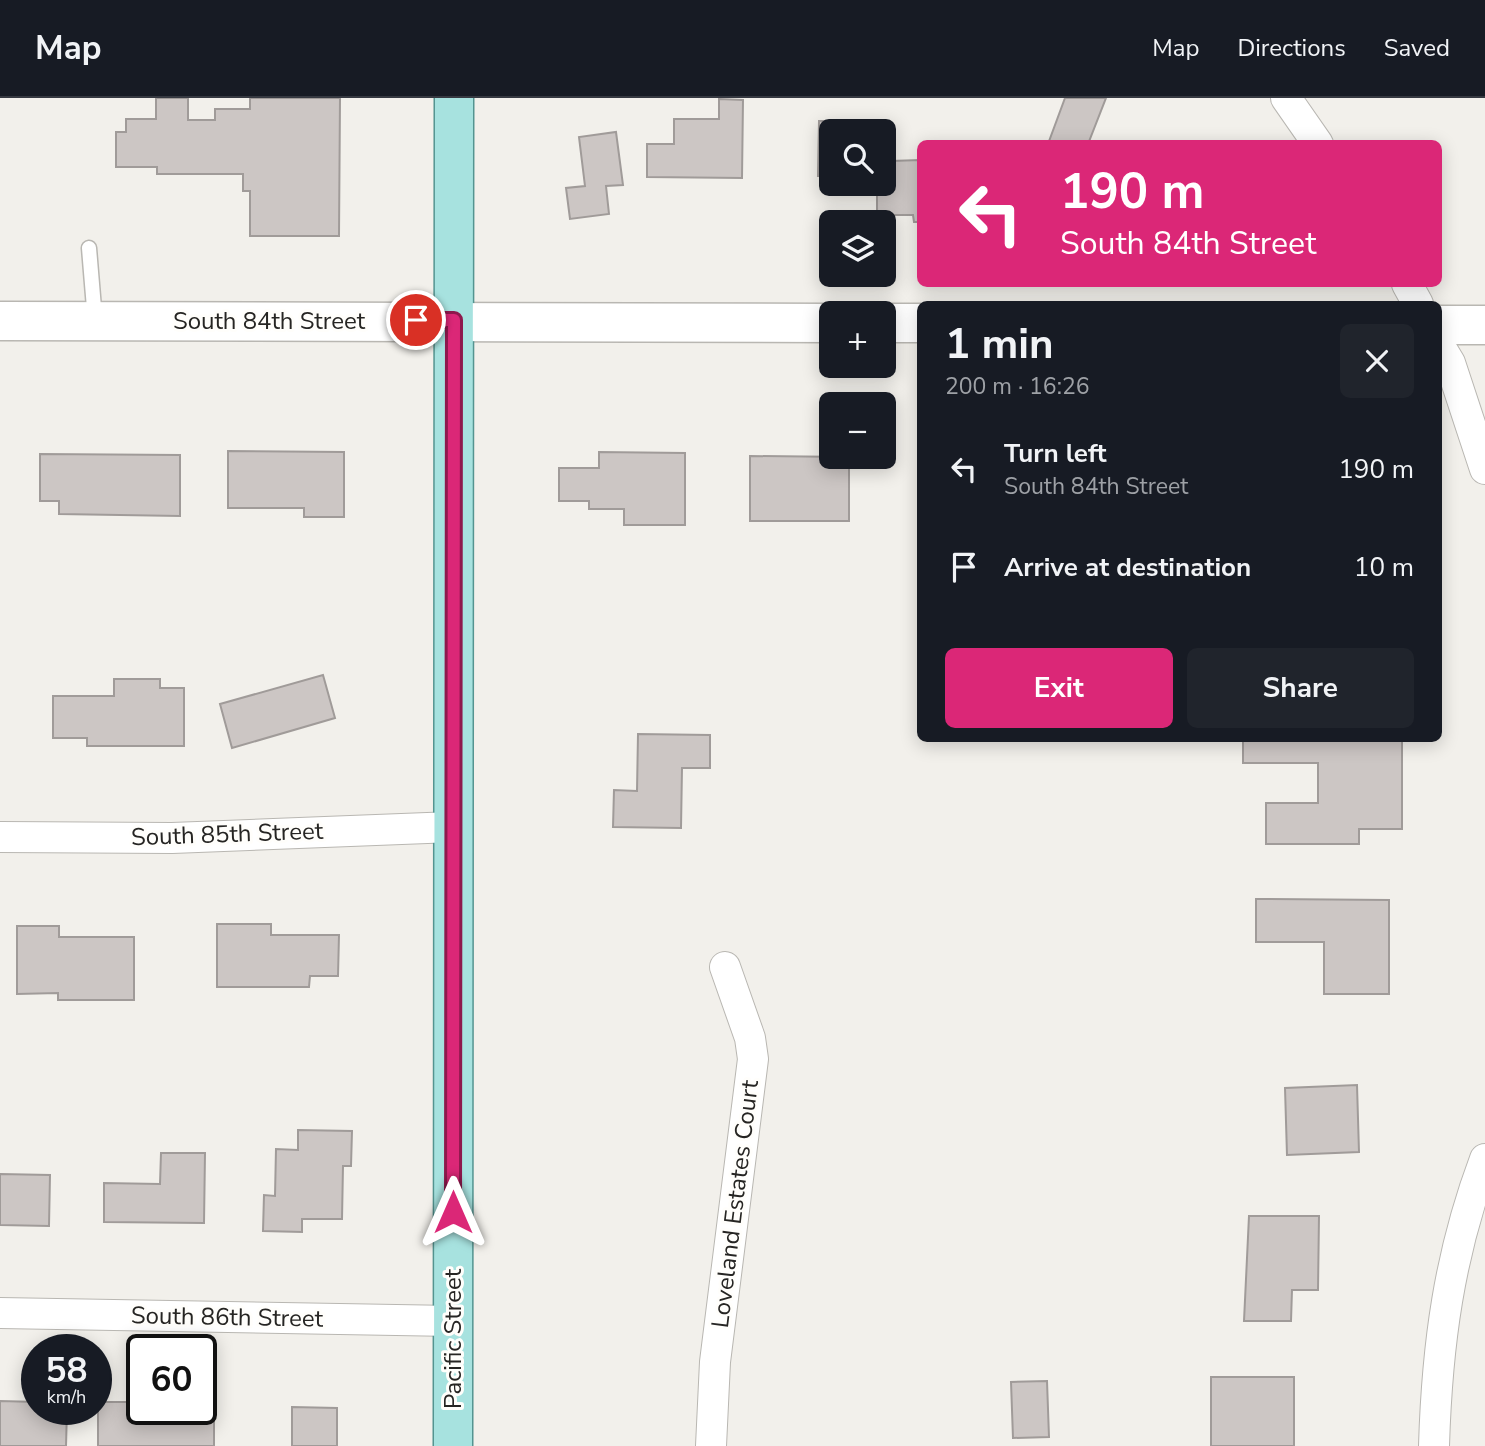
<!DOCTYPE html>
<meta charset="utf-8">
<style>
body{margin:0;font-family:"Nunito Sans",sans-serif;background:#20242c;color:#f1f3f6;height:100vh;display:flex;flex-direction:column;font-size:26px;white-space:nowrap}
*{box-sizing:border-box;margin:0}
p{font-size:23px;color:#9ea1a6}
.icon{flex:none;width:38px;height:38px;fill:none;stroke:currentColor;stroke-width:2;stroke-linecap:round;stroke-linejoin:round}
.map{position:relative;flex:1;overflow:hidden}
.panel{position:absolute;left:917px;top:203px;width:525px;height:441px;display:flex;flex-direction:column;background:#171b24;border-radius:10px;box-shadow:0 4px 18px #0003}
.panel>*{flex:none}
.banner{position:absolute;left:917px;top:42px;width:525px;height:147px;border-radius:10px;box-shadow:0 4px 18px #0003;background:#db2777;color:#fff;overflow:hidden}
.controls{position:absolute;left:819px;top:21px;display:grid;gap:14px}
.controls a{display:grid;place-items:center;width:77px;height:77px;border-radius:10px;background:#171b24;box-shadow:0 4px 18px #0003;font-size:35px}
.speed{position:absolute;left:21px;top:1236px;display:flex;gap:14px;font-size:35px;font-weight:700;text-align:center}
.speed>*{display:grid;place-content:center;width:91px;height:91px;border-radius:50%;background:#171b24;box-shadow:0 4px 18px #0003;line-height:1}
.speed small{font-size:18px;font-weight:400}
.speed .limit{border:4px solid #111;border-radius:10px;background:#fff;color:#111}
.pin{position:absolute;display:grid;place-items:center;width:60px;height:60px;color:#fff;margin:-30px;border:4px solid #fff;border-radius:50%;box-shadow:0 2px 7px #0007}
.me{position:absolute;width:77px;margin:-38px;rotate:0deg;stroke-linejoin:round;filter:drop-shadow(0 0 5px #0008)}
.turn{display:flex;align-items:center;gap:24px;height:147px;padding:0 28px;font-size:32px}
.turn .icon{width:91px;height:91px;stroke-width:2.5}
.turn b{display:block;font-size:49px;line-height:60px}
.round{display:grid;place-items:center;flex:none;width:74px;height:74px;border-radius:10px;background:#20242c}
.headline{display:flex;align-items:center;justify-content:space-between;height:119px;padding:0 28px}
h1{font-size:42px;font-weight:700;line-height:52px}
.primary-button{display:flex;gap:14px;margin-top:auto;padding:14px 28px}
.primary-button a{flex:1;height:80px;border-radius:10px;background:#db2777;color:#fff;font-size:28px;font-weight:700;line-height:80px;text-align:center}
.primary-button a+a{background:#20242c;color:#f1f3f6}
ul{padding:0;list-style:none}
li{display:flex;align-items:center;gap:21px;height:98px;padding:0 28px}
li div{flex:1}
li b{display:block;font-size:26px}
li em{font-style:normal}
header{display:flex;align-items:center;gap:42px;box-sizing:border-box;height:98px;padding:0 35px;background:#171b24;border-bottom:2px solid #363941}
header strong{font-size:33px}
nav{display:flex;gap:38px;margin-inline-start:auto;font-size:24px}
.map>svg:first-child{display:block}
</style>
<header>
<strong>Map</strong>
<nav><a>Map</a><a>Directions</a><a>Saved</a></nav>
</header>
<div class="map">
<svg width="1485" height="1348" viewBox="0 0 1485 1348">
<rect width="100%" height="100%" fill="#f2f0eb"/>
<path fill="#ccc6c4" stroke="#a09b99" stroke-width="2" d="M156,0H188V22H215V11H250V0H340L339,138H250V93H243V76H157V69H116V34H126V21H156Z
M1065,0H1106L1088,46H1048Z
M719,1L743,2L742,80L647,79V46H674V21H719Z
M819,23H857V33H831V78H818Z
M616,34L623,87L606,88L609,116L570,121L566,90L585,88L579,39Z
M920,62V124H914L913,117H877V88H891V63Z
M228,353L344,354V419H304V410H228Z
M599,354L685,355V427H624V411H589V403H559V370H599Z
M40,356L180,357V418L59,416V403H40Z
M750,358L849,359V423H750Z
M323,577L335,620L232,650L220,606Z
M114,581H160V590H184V648H87V640H53V598H114Z
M638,636L710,637V670H682L681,730L613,729L614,692L637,693Z
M1243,640H1402V731H1359V746H1266V705H1318V665H1243Z
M1256,801L1389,802V896H1324V844H1256Z
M217,826H271V837H339L338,878H310L309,889H217Z
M17,828H59V839H134V902H58V895L17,896Z
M1357,987L1359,1054L1287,1057L1285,990Z
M298,1032L352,1033L351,1068H343L342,1121H302V1134L263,1133L264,1097L275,1098L276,1051L298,1052Z
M161,1055H205L204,1125L104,1124V1085L160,1086Z
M0,1076L50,1077L49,1128L0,1127Z
M1249,1118H1319L1318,1192H1292L1291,1223H1244Z
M1211,1279H1294V1348H1211Z
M1047,1283L1049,1339L1013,1340L1011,1284Z
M0,1303L37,1304V1311H67L66,1348H0Z
M98,1304H142V1311H201V1305H214V1348H98Z
M292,1309L337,1310V1348H292Z"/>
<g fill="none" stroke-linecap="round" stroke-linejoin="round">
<g stroke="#b9b7b2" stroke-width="17">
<path id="lane" d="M89,150L95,222"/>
</g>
<g stroke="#b9b7b2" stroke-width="32">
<path id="street" d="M1286,0L1318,46
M1407,186L1418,206
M1438,245L1450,265L1485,371
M0,739L172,740L453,729
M0,1215L453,1223
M711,1348L715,1264L753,961L750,940L725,869
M1434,1348C1437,1247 1449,1157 1485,1061"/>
</g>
<g stroke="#b9b7b2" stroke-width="41">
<path id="secondary" d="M0,223L831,225
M884,225H920
M1438,227H1485"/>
</g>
<g stroke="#549490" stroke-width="41">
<path id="primary" d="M453,1348L454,0"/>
</g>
<use href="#lane" stroke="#fff" stroke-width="14"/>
<use href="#street" stroke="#fff" stroke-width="30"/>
<use href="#secondary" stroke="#fff" stroke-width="38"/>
<use href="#primary" stroke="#a7e2df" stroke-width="38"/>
</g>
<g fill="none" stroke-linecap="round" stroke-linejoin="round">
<g stroke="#8e194d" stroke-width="18">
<path id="route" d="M416,222H454L453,1114"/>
</g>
<use href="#route" stroke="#db2777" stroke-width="12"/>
</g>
<g text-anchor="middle" stroke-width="6" stroke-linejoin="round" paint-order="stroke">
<g font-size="24" fill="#262523" stroke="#fffefb">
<text x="269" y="231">South 84th Street</text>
<text transform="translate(227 736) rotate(-2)" y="8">South 85th Street</text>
<text transform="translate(735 1106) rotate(-83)" y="8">Loveland Estates Court</text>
<text transform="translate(227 1219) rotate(1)" y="8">South 86th Street</text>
<text transform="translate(453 1241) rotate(-90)" y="8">Pacific Street</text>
</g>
</g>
</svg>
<div class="controls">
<a><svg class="icon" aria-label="search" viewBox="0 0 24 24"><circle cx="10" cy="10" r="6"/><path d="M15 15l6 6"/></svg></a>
<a><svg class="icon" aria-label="layers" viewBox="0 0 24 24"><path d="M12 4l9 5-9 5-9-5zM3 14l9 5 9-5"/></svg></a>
<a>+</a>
<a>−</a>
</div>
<div class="speed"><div>58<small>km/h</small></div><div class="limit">60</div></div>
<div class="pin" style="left:416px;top:222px;background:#d93025"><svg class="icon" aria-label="arrive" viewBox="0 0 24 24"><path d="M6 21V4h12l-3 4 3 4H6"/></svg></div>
<svg class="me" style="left:453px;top:1114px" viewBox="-20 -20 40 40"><path d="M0-17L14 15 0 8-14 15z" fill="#db2777" stroke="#fff" stroke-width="4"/></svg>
<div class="banner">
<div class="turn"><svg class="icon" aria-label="left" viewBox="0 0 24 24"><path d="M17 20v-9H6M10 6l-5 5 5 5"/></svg><div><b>190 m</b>South 84th Street</div></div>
</div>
<section class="panel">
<div class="headline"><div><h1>1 min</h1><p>200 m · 16:26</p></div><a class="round"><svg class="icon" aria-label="close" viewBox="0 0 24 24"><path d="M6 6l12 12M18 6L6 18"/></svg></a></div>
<ul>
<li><svg class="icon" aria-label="left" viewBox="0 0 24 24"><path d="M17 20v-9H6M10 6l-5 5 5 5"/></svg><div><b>Turn left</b><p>South 84th Street</p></div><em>190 m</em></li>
<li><svg class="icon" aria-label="arrive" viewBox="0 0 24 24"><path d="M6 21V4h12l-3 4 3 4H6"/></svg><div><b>Arrive at destination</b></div><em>10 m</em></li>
</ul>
<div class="primary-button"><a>Exit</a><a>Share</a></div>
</section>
</div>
